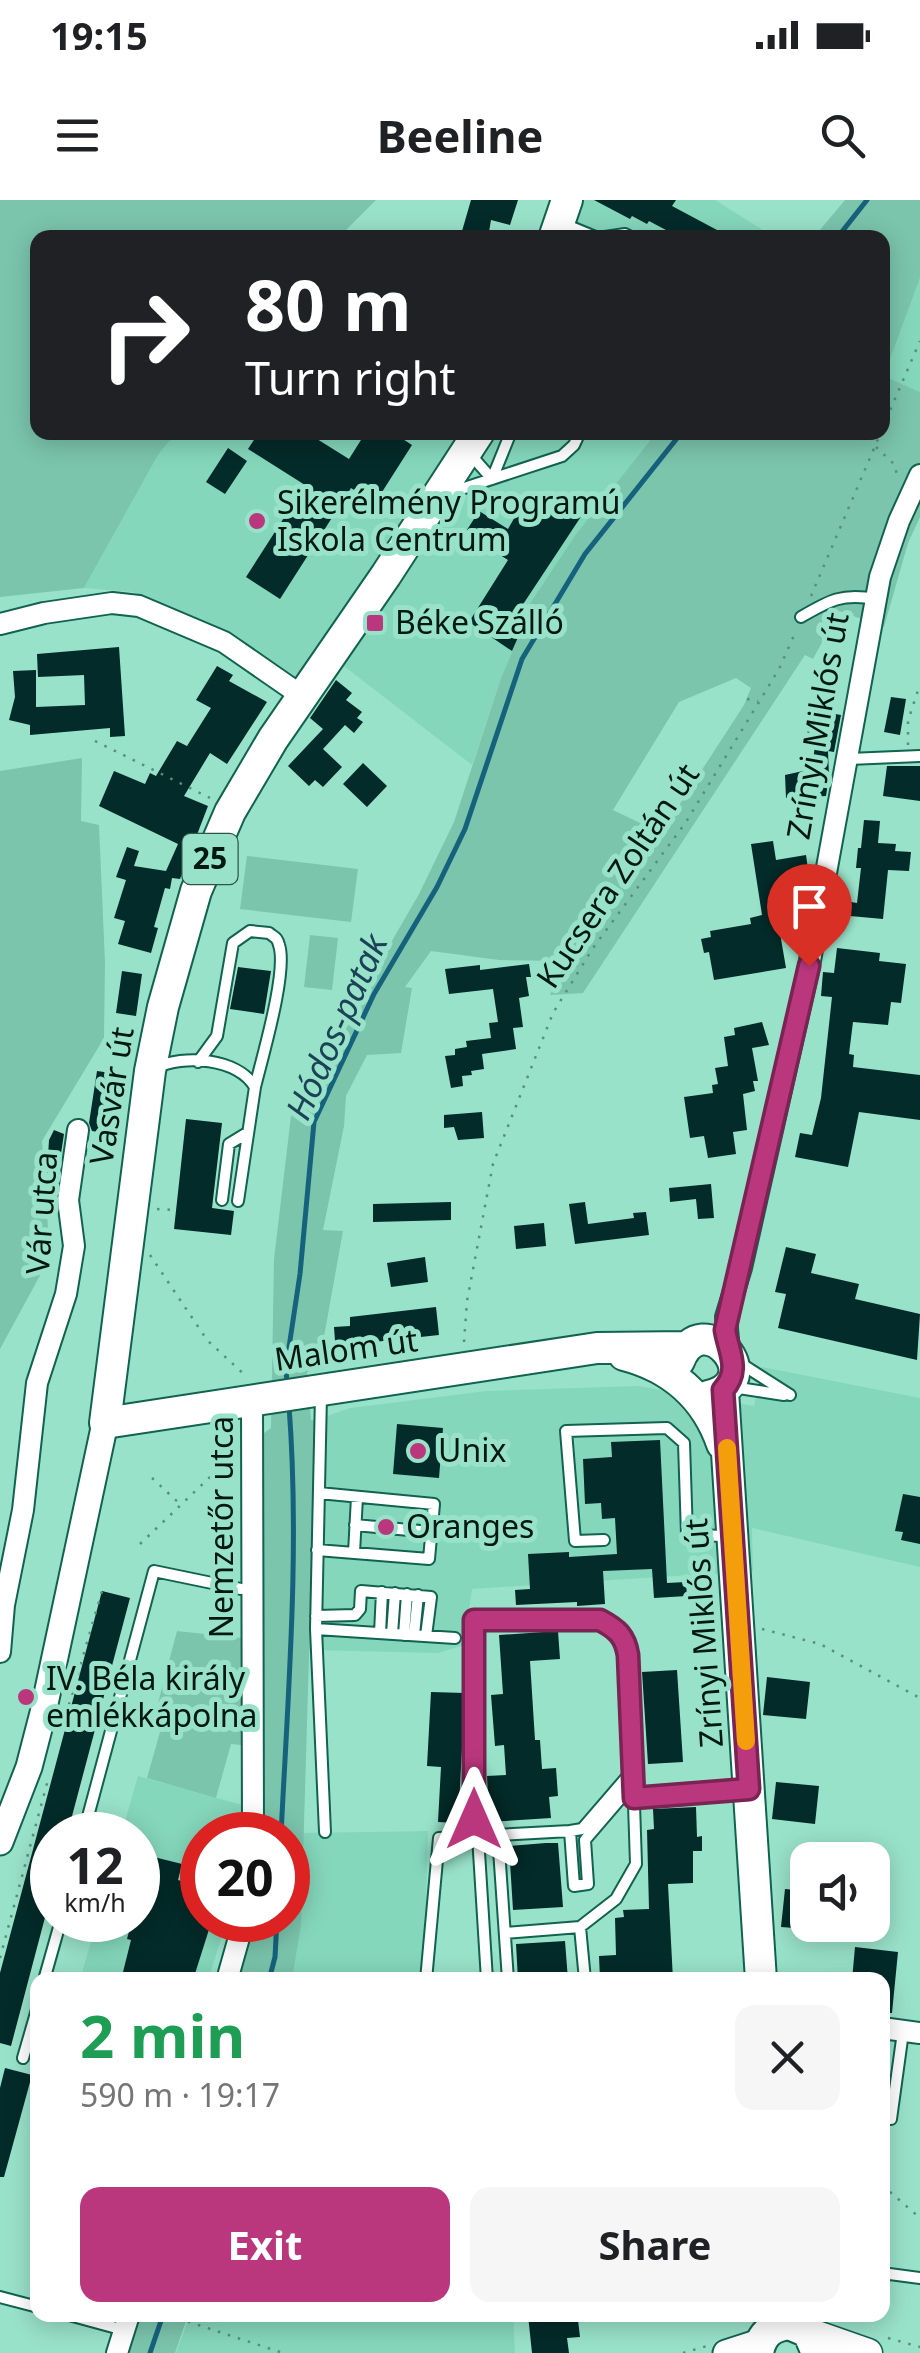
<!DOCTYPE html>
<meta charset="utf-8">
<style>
body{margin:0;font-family:"Noto Sans",sans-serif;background:#f6f6f6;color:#202124;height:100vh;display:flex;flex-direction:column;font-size:38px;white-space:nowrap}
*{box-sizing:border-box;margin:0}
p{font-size:32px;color:#757577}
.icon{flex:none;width:55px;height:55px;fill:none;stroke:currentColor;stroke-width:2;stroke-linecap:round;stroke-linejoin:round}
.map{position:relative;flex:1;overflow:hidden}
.side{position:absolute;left:30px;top:1772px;width:860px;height:350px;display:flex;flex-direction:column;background:#fff;border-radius:20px;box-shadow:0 5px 25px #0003}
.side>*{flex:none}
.guide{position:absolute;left:30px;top:30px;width:860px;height:210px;border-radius:20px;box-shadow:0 5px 25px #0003;background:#202124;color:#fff;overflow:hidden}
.tools{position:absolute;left:790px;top:1642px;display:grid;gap:20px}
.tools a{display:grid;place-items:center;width:100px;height:100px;border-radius:20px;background:#fff;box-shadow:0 5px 25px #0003;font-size:50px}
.speed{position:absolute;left:30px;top:1612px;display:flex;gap:20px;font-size:50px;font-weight:700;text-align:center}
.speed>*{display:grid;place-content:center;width:130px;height:130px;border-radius:50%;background:#fff;box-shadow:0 5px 25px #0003;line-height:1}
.speed small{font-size:25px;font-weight:400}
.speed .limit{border:15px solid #d22;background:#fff;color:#111}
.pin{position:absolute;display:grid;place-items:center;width:85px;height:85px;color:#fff;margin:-102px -42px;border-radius:50% 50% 50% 0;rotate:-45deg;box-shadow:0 0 10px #0007}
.pin .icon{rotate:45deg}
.me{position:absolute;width:110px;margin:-55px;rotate:0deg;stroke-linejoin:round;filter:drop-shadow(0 0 8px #0008)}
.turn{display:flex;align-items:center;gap:35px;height:210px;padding:0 50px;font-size:45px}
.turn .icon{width:130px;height:130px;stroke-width:2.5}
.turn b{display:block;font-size:70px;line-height:85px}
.round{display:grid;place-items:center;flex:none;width:105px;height:105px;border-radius:20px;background:#f6f6f6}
.head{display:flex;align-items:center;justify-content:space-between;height:170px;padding:0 50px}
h1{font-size:60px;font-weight:700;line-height:75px;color:#1e9e55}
.action{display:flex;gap:20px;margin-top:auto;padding:20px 50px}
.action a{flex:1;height:115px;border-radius:20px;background:#ba377e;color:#fff;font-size:40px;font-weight:700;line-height:115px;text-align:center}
.action a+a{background:#f6f6f6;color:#202124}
.status{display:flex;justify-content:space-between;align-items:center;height:70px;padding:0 50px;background:#fff;direction:ltr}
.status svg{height:28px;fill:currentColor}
header{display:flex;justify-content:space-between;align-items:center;height:130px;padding:0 50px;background:#fff;font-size:45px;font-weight:700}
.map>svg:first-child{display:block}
</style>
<div class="status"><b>19:15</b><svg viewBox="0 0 49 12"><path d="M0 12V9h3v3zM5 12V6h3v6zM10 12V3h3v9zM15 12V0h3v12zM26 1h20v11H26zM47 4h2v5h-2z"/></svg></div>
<header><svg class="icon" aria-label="menu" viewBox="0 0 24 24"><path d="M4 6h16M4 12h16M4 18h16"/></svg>Beeline<svg class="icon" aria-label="search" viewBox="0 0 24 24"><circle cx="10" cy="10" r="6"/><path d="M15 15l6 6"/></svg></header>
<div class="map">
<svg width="920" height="2153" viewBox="0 0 920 2153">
<rect width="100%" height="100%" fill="#99e2ca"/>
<path fill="#85d7bc" d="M583,0H715L769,34L767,38H568Z
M920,78V192L884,176Z
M176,233H656L576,334L519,420L524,424L501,478L472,565L340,463L319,492L229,432L133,392L84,388L158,255Z
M762,1167L920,1198V1367L752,1328L753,1371L472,1389L464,1445L438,1453L307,1450L316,1220L350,1208L486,1191L638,1186L754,1206Z
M138,1576L242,1605V1635H202V1720H227L208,1780H80L97,1720H138V1635H121Z
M428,1631L424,1780H292L301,1726L302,1633Z
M190,2115H513L515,2153H176Z"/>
<path fill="#7bc5ad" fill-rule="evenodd" d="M0,0H376L339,37L38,38V232L176,233L158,255L84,388L0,397Z
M845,0H920V78L884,176L920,192V317L908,343L884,427L839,411L813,459L805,455L583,793L550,795L566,761L499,760L431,751L405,787L412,788L401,853L367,855L346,896L344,926L323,1030L343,1031L318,1170L307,1172L311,1220H316L301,1726L292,1780H237L255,1720H288V1635H264L260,1236L271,1228L274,1059L291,916L419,694L454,622L501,478L524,424L519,420L576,334L656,233L882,232V38L814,37ZM736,478L751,488L744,505L661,633L613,610L679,502Z
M82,558L81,621L99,625L105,763L104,838L42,941L50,1057L0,1149V571Z
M247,656L358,669L351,722L240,709Z
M310,735L338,738L332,790L304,787Z
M177,1431L241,1438V1545L231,1544L216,1598L147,1578L162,1525L153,1522Z
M136,2115H188L175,2153H125Z"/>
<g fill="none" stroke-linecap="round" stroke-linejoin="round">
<path stroke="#16627c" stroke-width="5" d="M837,38L867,0
M287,1185L286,1167L300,1074L314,922L374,794L437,687L465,629L522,459L585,354L682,232
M281,1635C288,1493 300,1349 289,1206
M269,1780L275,1757L277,1720
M150,2153L163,2115"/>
</g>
<path fill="#032b29" d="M471,0H518L510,25L491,20L488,38H460Z
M594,0H676L672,6L732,38H681L649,21L647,24L632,16L630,19Z
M259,232H322L317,239L349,259L366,232H392L412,245L375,303L351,288L280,399L246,377L305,285L248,249Z
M228,248L247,261L225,294L206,282Z
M559,294L584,312L514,418L524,424L512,451L469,422L508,360L465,333L479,311L508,329L520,308L541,319Z
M119,447L125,536L110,537V528L30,535V525L9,520L15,497L13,471L36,470V507L85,505L84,475L38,477L37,454Z
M217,466L233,475L229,481L267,502L227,564L210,553L184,596L208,606L180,679L172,678L170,689L165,688L154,727L158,728L151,753L118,744L125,721L114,718L126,680L116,677L127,647L139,651L134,666L166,671L178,644L99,606L114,571L145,584L150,573L156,576L177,541L187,546L211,508L196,500Z
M336,480L352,493L346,500L362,512L357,518L363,522L354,533L345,525L323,549L342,567L323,587L315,580L309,586L288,566L323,529L310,518Z
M891,497L906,499L900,535L884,532Z
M811,510L841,515L834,552L828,551L829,577L826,596L786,598L785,575L812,569L816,537L807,536Z
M363,563L387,586L367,607L343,584Z
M887,566H920V601L883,596Z
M864,620L880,621L878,643L896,644L895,651L911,652L909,671L888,670L883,719L850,716L851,702L857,703L861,668H856L858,648H861Z
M773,641L776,660L806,655L810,683L787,689L795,730L780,733L786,768L714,780L709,752L704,753L701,739L711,737L710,731L751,724L750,718L762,715L751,644Z
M837,748L880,753L879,761L906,764L901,803L891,802L888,825L853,822L849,854L854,855L853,867L920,875V920L859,912L848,967L795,957L800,933L812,935L821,898L832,797L821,796L823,772L834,773Z
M529,764L531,777H526L529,796L519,798L523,827L513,828L516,849L482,854L484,869L471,871L472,875L462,876L463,886L451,888L445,856L455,855V849L467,847L466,841L491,838L489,823L498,822L493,789L449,794L445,769L480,765V770Z
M238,767L271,771L264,814L230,809Z
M122,771L142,774L136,816L116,813Z
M762,822L769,845L752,848L758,881H753L755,891L743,894L747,930L733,932L736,954L708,958L704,936L690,938L684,897L713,893L712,885L718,884L715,868L728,866L724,837L735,835L734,828Z
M97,871L118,874L109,934L92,931L89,923Z
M482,912L484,938L458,940L454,927L444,928V915Z
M186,919L222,923L212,1008L234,1011L231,1035L174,1029Z
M54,930L64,934L58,973H47L49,940Z
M711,984L714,1018L698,1019L696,999L670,1002L669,988Z
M451,1002V1020L373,1022V1004Z
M585,1002L588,1024L634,1018L633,1013L646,1012L649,1035L575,1044L569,1004Z
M544,1023L546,1046L516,1049L514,1026Z
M786,1047L816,1054L811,1073L859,1084L855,1099L920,1114L917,1160L778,1128L786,1094L775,1092Z
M425,1057L428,1082L391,1087L387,1063Z
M436,1107L439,1135L374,1142L375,1152L336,1155L334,1127L350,1126V1117Z
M397,1224L443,1228L439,1278L393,1274Z
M660,1240L667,1383L686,1382L687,1396L654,1398L652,1369L603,1371L605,1404L577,1406V1402L516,1405L515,1390L530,1389L528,1354L569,1352V1357L617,1354L615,1318L602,1319L601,1303L585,1304L583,1259L612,1257L611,1242Z
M903,1294L920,1297V1344L901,1340L903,1332L895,1331Z
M102,1391L130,1398L67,1635H52V1691L11,1846L0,1843V1773Z
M558,1431L560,1459L530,1461L535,1540H540L542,1569L556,1568L558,1596L549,1597L551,1618L489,1622L487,1576L506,1575L504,1545L495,1546L491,1495L503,1494L499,1435Z
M677,1470L683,1562L648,1564L642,1472Z
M767,1477L810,1482L806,1519L763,1515Z
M431,1492L465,1493L458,1623L438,1622L441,1567L427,1566Z
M776,1582L819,1586L815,1624L772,1619Z
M696,1607L697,1637L702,1636V1651H693V1683L668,1684L673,1780H600L599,1756L616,1755L615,1718L624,1717L623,1710L649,1709L647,1630L654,1629L653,1609Z
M546,1643H558L563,1707L513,1710L509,1646Z
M150,1656L182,1664L178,1680L202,1687V1720H212L193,1780H121L131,1740L127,1739L132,1720H138V1700Z
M785,1689L808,1691V1729L781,1727Z
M565,1741L568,1780H518L516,1744Z
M855,1747L898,1752L892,1813H882V1780H852Z
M5,1868L32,1875L4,1977H0V1888Z
M528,2115H564L565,2121L578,2120L580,2137L567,2138L569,2153H532Z"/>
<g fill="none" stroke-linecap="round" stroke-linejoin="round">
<g stroke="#11624e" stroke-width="14">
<path id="service" d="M564,24L598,38L625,34L633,38
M470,254L492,279L511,232
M449,293L562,256L574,245L580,232
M801,417C830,400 842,393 876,399
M849,559L920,556
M198,862L217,836L233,743L250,731L269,733C275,738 277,737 279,745C288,771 262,858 255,887
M155,868C184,854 237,858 255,887L238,1001
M222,1000L229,944L247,933
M740,1163L790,1195
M732,1187L784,1195
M321,1195L316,1429L325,1632
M355,1325L431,1332
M604,1340L575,1341L566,1231L667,1228L684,1243L687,1335L728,1336
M317,1350L429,1359L434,1304L319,1293
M354,1353L357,1297
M316,1416L355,1415L360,1409L361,1391L431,1397L426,1436
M316,1429L455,1438
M380,1433L382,1392
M392,1434L395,1393
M404,1435L407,1394
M414,1435L418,1395
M634,1598L743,1589
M475,1619L474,1420H599C617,1429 625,1436 629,1455L636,1664L616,1699L580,1727L585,1780
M570,1631L582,1629L632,1571
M83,1635L154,1371L241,1389
M498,1635L508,1780
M505,1733L580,1727
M44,1780L61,1720
M426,1780L439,1638L478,1636
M487,1780L478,1636L570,1631L574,1686L588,1684L585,1640L633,1584
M23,1858L38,1806
M882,1919H891L903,1832
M882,2073L920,2078
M0,2097L38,2107
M69,2115L124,2130"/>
</g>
<g stroke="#11624e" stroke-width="24">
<path id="minor" d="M0,424L44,413L112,403L139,406L224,442L302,496
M729,1151L726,1117L741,1068L809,766L880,377L899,321L920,275
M252,1199L253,1635
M0,1452L4,1405L23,1310L37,1183L66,1094L74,1046L68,1000L78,930
M227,1780L244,1720
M882,1828L920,1833
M117,2153L129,2115"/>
</g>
<g stroke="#11624e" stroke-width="29">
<path id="tertiary" d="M0,1642L29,1567L43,1513L105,1223
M726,2153L760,2142"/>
</g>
<g stroke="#11624e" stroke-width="31">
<path id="secondary" d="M808,2132L868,2153"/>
</g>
<g stroke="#11624e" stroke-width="34">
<path id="primary" d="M554,38L567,0
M479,232L386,375L273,539L230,612L196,691L163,807L150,871L105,1223L597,1148L687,1147
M624,1155C671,1167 706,1197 722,1244
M679,1161C702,1102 772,1181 708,1196
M723,1191L761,1780
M758,2153C761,2135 771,2126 789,2124L808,2132L817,2153"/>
</g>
<path stroke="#598e7d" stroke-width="2.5" stroke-dasharray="2.5 8" stroke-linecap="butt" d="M882,229L920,141
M876,247L895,265L897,276
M811,396L881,232
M747,499L758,501
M95,541L210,598
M908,545V521L920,484
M157,1009L176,1010
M150,1055L207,1140L247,1177
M464,1142L467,1101L493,964L553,813L593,748L686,622L779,469L796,431
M152,1278L180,1304
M140,1344L231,1257
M762,1429L820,1444L920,1498
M63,1525L102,1391
M0,1758L49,1576
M882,1985L920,2018
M168,2115L283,2153
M888,2138L920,2147
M683,2153L707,2146"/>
<use href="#service" stroke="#fff" stroke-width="10"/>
<use href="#minor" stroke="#fff" stroke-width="20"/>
<use href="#tertiary" stroke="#fff" stroke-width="25"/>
<use href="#secondary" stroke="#fff" stroke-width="28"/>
<use href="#primary" stroke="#fff" stroke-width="30"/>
</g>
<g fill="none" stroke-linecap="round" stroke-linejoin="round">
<g stroke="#792452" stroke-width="25">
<path id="route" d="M474,1619V1420H600C617,1429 625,1436 628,1455L634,1598L749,1589L723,1190C741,1170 729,1153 725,1130L809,766"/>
</g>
<use href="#route" stroke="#ba377e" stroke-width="18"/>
<path stroke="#f59e0b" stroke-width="18" d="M727,1248L746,1541"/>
</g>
<g fill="#ba377e" stroke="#99e2ca" stroke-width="4">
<circle cx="257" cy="321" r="10"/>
<rect x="365" y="413" width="20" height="20" rx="5"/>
<circle cx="418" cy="1251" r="10"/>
<circle cx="386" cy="1327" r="10"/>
<circle cx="26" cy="1497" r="10"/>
</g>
<g text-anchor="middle" stroke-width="10" stroke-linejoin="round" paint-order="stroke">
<rect fill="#99e2ca" stroke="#2e5548" stroke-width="2.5" x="182.5" y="634" width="55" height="50" rx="8"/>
<g font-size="30" font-weight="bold" fill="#001911">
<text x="210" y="669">25</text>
</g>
<g font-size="32" fill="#001911" stroke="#99e2ca" text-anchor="start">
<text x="277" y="314">Sikerélmény Programú<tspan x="277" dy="37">Iskola Centrum</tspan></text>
<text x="395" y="434">Béke Szálló</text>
<text x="438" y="1262">Unix</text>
<text x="406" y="1338">Oranges</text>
<text x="46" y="1490">IV. Béla király<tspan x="46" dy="37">emlékkápolna</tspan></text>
</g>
<g font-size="32" fill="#001911" stroke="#99e2ca">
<text transform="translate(818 526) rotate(-80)" y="11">Zrínyi Miklós út</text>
<text transform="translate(618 676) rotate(-56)" y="11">Kucsera Zoltán út</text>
<text transform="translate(112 896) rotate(-81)" y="11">Vasvár út</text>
<text transform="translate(42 1013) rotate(-86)" y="11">Vár utca</text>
<text transform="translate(346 1150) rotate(-8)" y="11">Malom út</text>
<text transform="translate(222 1327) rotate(-90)" y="11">Nemzetőr utca</text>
<text transform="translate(704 1433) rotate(-94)" y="11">Zrínyi Miklós út</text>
</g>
<g font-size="35" font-style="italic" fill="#1b4355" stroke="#99e2ca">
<text transform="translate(337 827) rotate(-66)" y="12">Hódos-patak</text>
</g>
</g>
</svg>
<div class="tools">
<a><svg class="icon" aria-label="sound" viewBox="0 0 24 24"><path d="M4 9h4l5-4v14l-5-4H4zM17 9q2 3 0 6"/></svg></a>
</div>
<div class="speed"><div>12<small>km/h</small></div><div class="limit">20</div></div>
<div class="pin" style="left:809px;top:766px;background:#d93025"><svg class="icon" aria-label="arrive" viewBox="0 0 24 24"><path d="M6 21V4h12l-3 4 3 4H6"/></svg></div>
<svg class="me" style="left:474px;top:1619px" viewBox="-20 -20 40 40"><path d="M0-17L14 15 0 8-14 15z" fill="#ba377e" stroke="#fff" stroke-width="4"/></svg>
<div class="guide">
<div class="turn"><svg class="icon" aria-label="right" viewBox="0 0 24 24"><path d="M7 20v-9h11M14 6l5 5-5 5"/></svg><div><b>80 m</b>Turn right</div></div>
</div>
<section class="side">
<div class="head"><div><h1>2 min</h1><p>590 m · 19:17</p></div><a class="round"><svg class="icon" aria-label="close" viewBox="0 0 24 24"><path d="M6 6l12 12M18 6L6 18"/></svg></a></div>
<div class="action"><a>Exit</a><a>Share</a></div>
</section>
</div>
